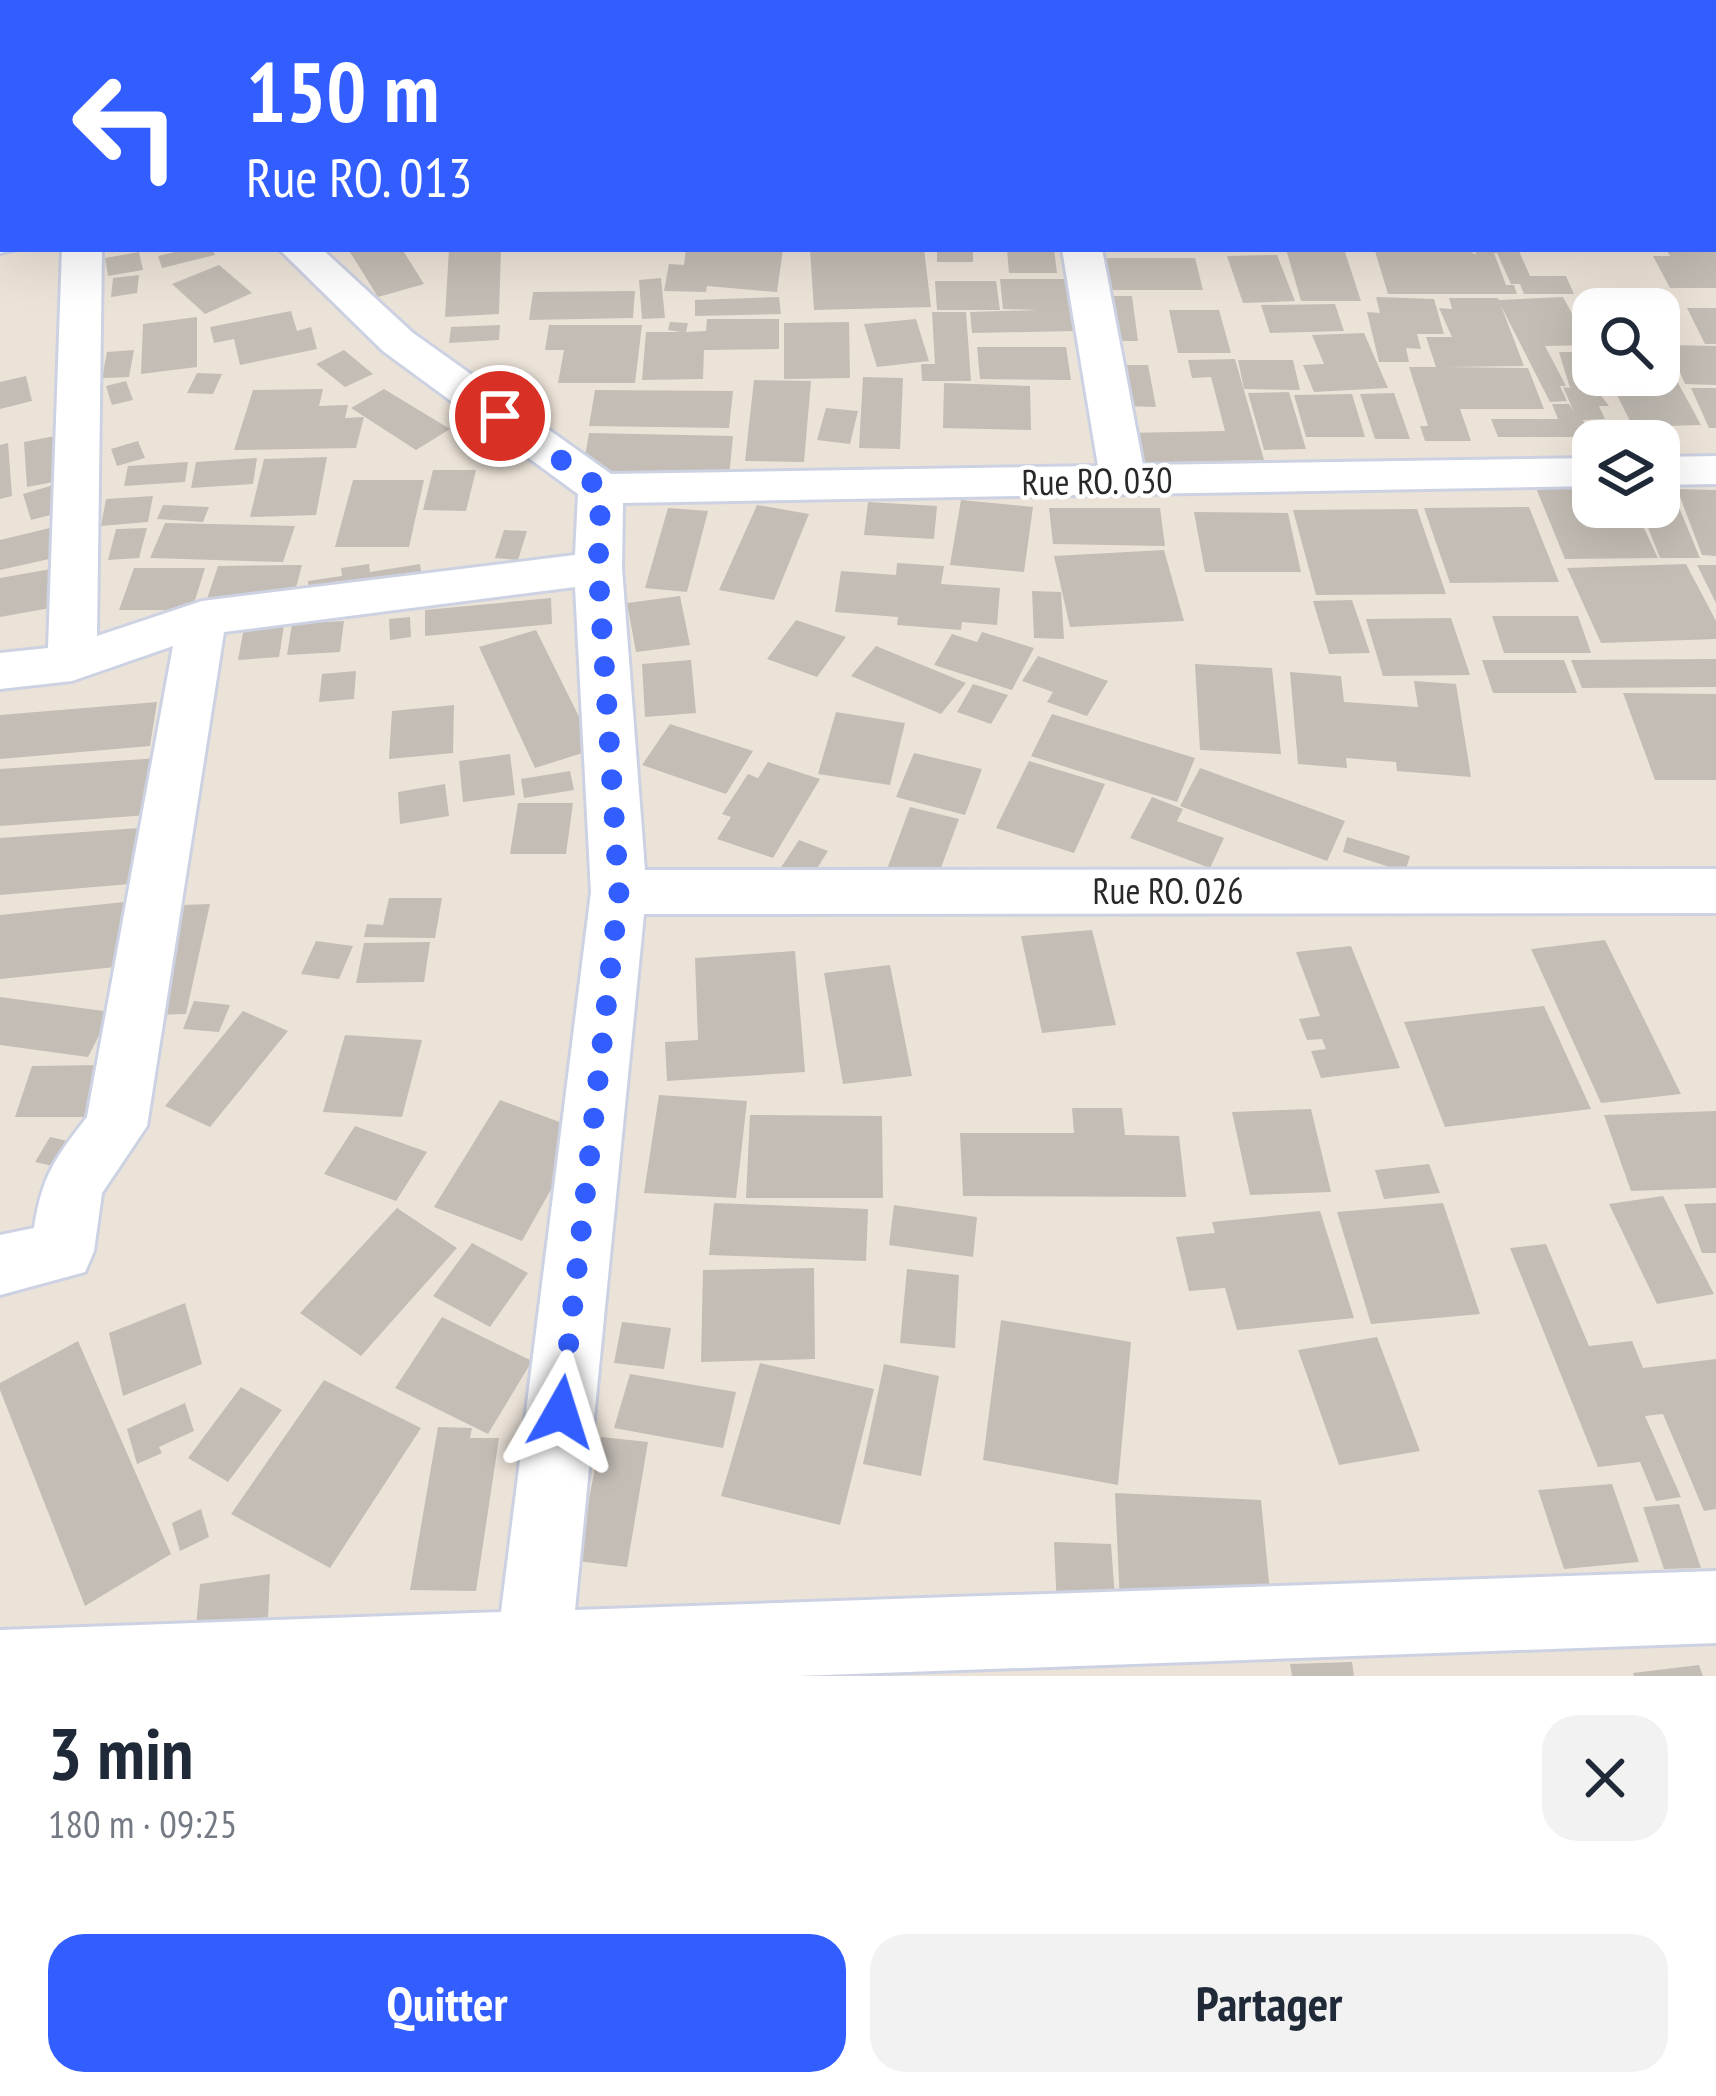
<!DOCTYPE html>
<html lang="fr">
<meta charset="utf-8">
<style>
body{margin:0;font-family:"PT Sans Narrow",sans-serif;background:#f2f2f3;color:#1f2937;height:100vh;display:flex;flex-direction:column;font-size:45px;white-space:nowrap}
*{box-sizing:border-box;margin:0}
p{font-size:39px;color:#747a83}
.icon{flex:none;width:66px;height:66px;fill:none;stroke:currentColor;stroke-width:2;stroke-linecap:round;stroke-linejoin:round}
.map{position:relative;height:1676px;overflow:hidden}
.sheet{display:flex;flex-direction:column;background:#fff;flex:1}
.sheet>*{flex:none}
.top-card{position:absolute;left:0px;top:0px;width:1716px;height:252px;box-shadow:0 12px 48px #0002;background:#325eff;color:#fff;overflow:hidden}
.tools{position:absolute;left:1572px;top:288px;display:grid;gap:24px}
.tools a{display:grid;place-items:center;width:108px;height:108px;border-radius:24px;background:#fff;box-shadow:0 12px 48px #0002;font-size:60px}
.pin{position:absolute;display:grid;place-items:center;width:102px;height:102px;color:#fff;margin:-51px;border:6px solid #fff;border-radius:50%;box-shadow:0 3px 12px #0007}
.me{position:absolute;width:132px;margin:-66px;rotate:6deg;stroke-linejoin:round;filter:drop-shadow(0 0 9px #0008)}
.turn{display:flex;align-items:center;gap:42px;height:252px;padding:0 48px;font-size:54px}
.turn .icon{width:156px;height:156px;stroke-width:2.5}
.turn b{display:block;font-size:84px;line-height:102px}
.round{display:grid;place-items:center;flex:none;width:126px;height:126px;border-radius:36px;background:#f2f2f3}
.overview{display:flex;align-items:center;justify-content:space-between;height:204px;padding:0 48px}
h1{font-size:72px;font-weight:700;line-height:90px}
.primary-button{display:flex;gap:24px;margin-top:auto;padding:24px 48px}
.primary-button a{flex:1;height:138px;border-radius:36px;background:#325eff;color:#fff;font-size:48px;font-weight:700;line-height:138px;text-align:center}
.primary-button a+a{background:#f2f2f3;color:#1f2937}
.map>svg:first-child{display:block}
</style>
<div class="map">
<svg width="1716" height="1676" viewBox="0 0 1716 1676">
<rect width="100%" height="100%" fill="#ece3d8"/>
<path fill="#c3bdb5" d="M188,249H213L215,255L162,268L158,256Z
M362,249H402L424,284L378,297L350,252Z
M449,249H501L499,314L445,317Z
M686,249H783L777,292L707,286L706,292L664,291L669,264L684,265Z
M810,249H924L931,307L814,310Z
M937,249H973V262H937Z
M1007,249H1054L1057,273H1009Z
M1286,249H1344L1361,301H1301Z
M1474,249H1518L1530,276H1566L1574,294H1524L1520,284H1511L1497,253H1494L1506,285H1514L1517,294H1388L1375,251H1470L1476,255Z
M1666,249H1716V288H1670L1653,256H1670Z
M139,252L143,270L108,276L105,258Z
M1277,255L1295,301L1243,303L1227,256Z
M1098,258H1195L1203,290H1104Z
M219,265L252,293L205,314L172,284Z
M139,275L137,293L111,297L113,278Z
M661,278L665,318L642,319L639,280Z
M1000,279H1065L1076,331L972,333L970,312L1039,310L1003,309Z
M935,281H996L1000,310H937Z
M635,291L633,318L529,320L533,292Z
M1584,295L1653,296L1658,309H1590Z
M1102,296H1132L1138,341H1107Z
M779,297L781,314L695,316V300Z
M1376,297L1434,299L1444,334H1417L1421,349L1406,348L1409,362H1379L1367,312L1380,313Z
M1563,297L1589,345L1545,346L1566,386H1560L1567,401L1550,402L1498,300Z
M1449,298H1498L1524,366L1445,367L1528,368L1544,409H1460L1471,441H1425L1420,426H1428L1409,367H1436L1426,337H1452L1439,308L1452,309Z
M1335,304L1344,331L1270,333L1261,305Z
M1687,308H1716V344H1705Z
M1169,310H1219L1231,353H1178Z
M291,311L297,331L311,327L317,349L240,365L234,339L214,343L210,327Z
M932,312H966L971,381H922L921,364H935Z
M197,317V367L141,374L143,324Z
M707,319H779V349L704,350L703,379L642,380L646,332H681L668,330L670,322L688,323L686,332L706,331Z
M916,319L929,361L877,367L864,324Z
M849,322L850,378L784,379V323Z
M500,325L499,340L449,343L451,327Z
M549,325H642L635,383H558L564,350H545Z
M1364,333L1388,388L1314,392L1303,365L1324,364L1312,335Z
M1668,345L1716,346V385L1685,384Z
M977,347H1066L1071,380L980,379Z
M1659,348L1701,425L1633,427L1607,375H1659Z
M134,350L129,377L102,378L107,352Z
M344,350L373,374L345,387L316,364Z
M1559,352H1592L1593,375H1602L1610,393H1599L1609,406H1599L1605,419L1583,420L1591,437H1498L1491,419H1558L1552,404H1569L1574,412L1563,387L1570,388Z
M1235,359L1264,460L1133,463L1127,433L1225,431L1211,377L1192,378L1188,360Z
M1238,360H1293L1300,390L1244,389Z
M1115,365H1148L1156,407L1122,406Z
M197,373L222,374L213,394L187,393Z
M26,376L32,401L0,409V382Z
M863,377L903,378L900,449L859,448Z
M754,380L811,381L804,462L745,461Z
M126,381L133,400L112,405L106,386Z
M944,383L1030,386L1031,430L943,428Z
M1691,388H1716V428H1709Z
M323,389L319,406L348,405L345,418L364,417L356,448L234,450L253,390Z
M384,389L450,429L416,450L351,408Z
M595,390L733,391L729,428L589,426Z
M1289,392L1306,449L1264,450L1248,393Z
M1394,393L1410,439H1375L1360,394Z
M1352,394L1365,437H1306L1294,395Z
M826,408L858,411L850,444L817,440Z
M589,433L733,436L729,477L582,474Z
M65,434L69,479L27,487L24,442Z
M138,441L145,458L117,466L111,449Z
M8,443L12,496L0,499V445Z
M327,457L316,515L250,517L264,459Z
M257,458L253,484L191,488L196,462Z
M188,462L185,482L124,486L128,466Z
M433,470H476L466,511L423,510Z
M353,480H424L409,547H335Z
M57,484L66,511L31,520L23,494Z
M1659,487L1671,488L1700,558H1660L1640,507H1659Z
M1536,488H1593V507H1634L1658,558L1565,559Z
M1677,489L1716,490V556L1702,555Z
M153,496L148,522L101,526L106,499Z
M961,500L1033,507L1024,572L950,565Z
M868,502L937,506L934,539L864,535Z
M163,505L209,507L203,522L157,519Z
M757,505L809,514L774,600L719,590Z
M1529,507L1559,582L1450,583L1424,508Z
M668,508L708,511L687,592L645,588Z
M1049,508H1160L1165,546L1053,544Z
M1417,509L1446,594L1316,595L1293,510Z
M1194,512L1288,513L1301,572H1205Z
M165,523L295,526L283,562L150,558Z
M54,527L58,557L0,570V540Z
M147,528L139,558L108,560L116,529Z
M504,530L527,531L518,560L495,558Z
M1164,550L1184,621L1070,627L1054,556Z
M897,563L944,566L941,584L1000,588L997,625L962,622L961,630L897,625L898,617L835,612L841,571L896,575Z
M369,564L370,572L420,564L422,578L309,595L308,581L342,576L341,568Z
M1686,564L1716,621V639L1601,643L1567,568Z
M302,565L293,599H207L218,566Z
M1697,565H1716V603Z
M134,568H205L192,610H119Z
M51,569L50,608L0,617V578Z
M1032,591L1061,592L1064,639L1034,638Z
M680,596L690,645L636,652L627,603Z
M551,598L552,624L425,636V610Z
M1352,600L1370,653L1329,654L1313,601Z
M1492,616H1578L1591,653H1504Z
M410,617L411,637L390,640L389,619Z
M1451,618L1470,675L1383,676L1366,619Z
M796,620L846,637L817,677L767,659Z
M344,621L340,652L287,655L292,624Z
M284,625L279,657L238,660L244,628Z
M536,630L595,749L535,768L479,647Z
M982,632L1034,648L1012,690L934,665L952,634L977,642Z
M876,646L966,683L941,714L851,676Z
M1038,656L1108,681L1087,716L1047,702L1053,692L1022,681Z
M1716,659V687L1582,688L1571,660Z
M691,660L696,713L645,717L642,664Z
M1482,660H1564L1577,693H1493Z
M1195,664L1272,668L1281,754L1200,750Z
M356,671L354,699L319,702L322,674Z
M1290,672L1341,676L1344,702L1418,707L1414,681L1456,684L1471,777L1397,771L1396,762L1346,758L1347,768L1298,764Z
M973,684L1008,695L991,724L957,712Z
M1623,693L1716,694V780H1655Z
M157,702L150,746L0,759V715Z
M454,705L453,753L389,759L392,711Z
M836,712L905,723L890,785L818,774Z
M1052,714L1195,758L1177,802L1031,756Z
M670,724L753,751L726,794L642,765Z
M914,753L982,769L965,815L896,797Z
M510,754L515,795L463,802L459,761Z
M159,758L148,815L0,826V769Z
M1029,761L1105,784L1074,853L996,828Z
M768,762L820,779L773,858L717,839L731,817L722,814L748,774L758,778Z
M1200,768L1345,821L1327,861L1180,806Z
M570,771L574,790L524,798L521,779Z
M445,784L449,816L400,824L398,792Z
M1152,797L1183,809L1177,821L1224,838L1210,868L1130,838Z
M518,803H573L566,854H510Z
M910,807L959,819L935,884L886,872Z
M153,827L142,883L0,895V838Z
M1347,837L1410,856L1405,872L1343,852Z
M799,840L828,851L807,884L778,872Z
M389,898H442L435,938L364,937L367,924L383,925Z
M134,901L125,966L0,979V915Z
M210,904L186,1014L154,1015L181,905Z
M1092,930L1116,1025L1042,1033L1021,936Z
M1605,940L1681,1094L1601,1103L1531,949Z
M316,941L353,946L339,979L301,974Z
M430,942L424,982L356,983L364,943Z
M1351,946L1400,1068L1321,1078L1311,1051L1326,1049L1322,1039L1307,1040L1299,1019L1320,1016L1296,952Z
M795,951L805,1072L667,1081L665,1042L698,1040L695,958Z
M890,965L912,1076L843,1084L824,973Z
M0,997L111,1012L88,1057L0,1045Z
M194,1001L230,1005L219,1032L183,1029Z
M1544,1006L1591,1109L1445,1127L1404,1022Z
M243,1011L288,1031L210,1127L165,1106Z
M345,1035L422,1040L402,1117L323,1112Z
M103,1065L89,1117H15L32,1066Z
M659,1095L747,1101L736,1198L644,1193Z
M500,1100L584,1131L522,1241L434,1207Z
M1072,1108H1122L1125,1135L1179,1136L1186,1197L963,1196L960,1133H1074Z
M1311,1109L1331,1192L1250,1195L1232,1112Z
M1716,1111V1188L1631,1191L1604,1115Z
M750,1115L882,1116L883,1198H746Z
M355,1126L427,1152L396,1201L324,1174Z
M50,1137L80,1144L66,1169L35,1162Z
M1429,1164L1440,1193L1384,1199L1375,1170Z
M1663,1196L1714,1294L1657,1304L1609,1204Z
M714,1203L868,1209L866,1261L709,1255Z
M1443,1203L1480,1314L1371,1324L1337,1212Z
M1716,1203V1253H1702L1684,1204Z
M894,1205L977,1217L973,1257L889,1245Z
M397,1208L457,1248L361,1356L300,1313Z
M1320,1211L1354,1318L1237,1330L1225,1288L1189,1291L1176,1237L1215,1233L1212,1222Z
M472,1243L528,1273L490,1327L433,1296Z
M1546,1244L1589,1346L1632,1341L1643,1368L1716,1359V1509L1704,1511L1663,1414L1645,1416L1681,1497L1656,1501L1640,1462L1598,1467L1510,1248Z
M814,1268L815,1359L701,1362L703,1270Z
M907,1269L959,1275L955,1348L900,1343Z
M185,1303L202,1364L123,1396L109,1333Z
M442,1317L532,1361L488,1434L395,1388Z
M1001,1320L1131,1342L1118,1485L983,1460Z
M622,1322L671,1328L664,1369L614,1363Z
M1377,1337L1420,1451L1339,1465L1298,1350Z
M78,1341L171,1554L85,1606L0,1390V1383Z
M760,1363L874,1389L840,1525L721,1496Z
M884,1364L939,1376L921,1476L863,1464Z
M630,1374L736,1392L723,1448L614,1428Z
M324,1380L421,1428L330,1568L231,1514Z
M241,1387L282,1410L228,1482L188,1458Z
M185,1403L194,1431L159,1447L162,1453L137,1464L127,1429Z
M438,1427L472,1428L470,1438H499L476,1591L410,1590Z
M601,1437L648,1442L627,1567L577,1561Z
M1612,1484L1639,1562L1564,1569L1538,1490Z
M1115,1493L1261,1500L1272,1613L1120,1604Z
M1679,1504L1701,1568L1664,1569L1643,1507Z
M201,1509L209,1537L180,1551L172,1523Z
M1054,1542L1111,1544L1116,1612L1057,1610Z
M270,1574L268,1617L196,1626L200,1584Z
M1352,1662L1354,1676H1292L1290,1664Z
M1699,1665L1703,1676H1634L1633,1673Z"/>
<g fill="none" stroke-linecap="round" stroke-linejoin="round">
<g stroke="#cdd2e3" stroke-width="6">
<path id="minor" d="M167,0H201L202,3H168Z
M527,0H564L525,3Z
M955,0H991L953,3Z
M1650,0H1684L1686,3H1652Z
M1713,61L1716,62V88L1713,87Z
M1713,144H1716V166H1713Z
M0,229L3,249H17L0,253Z
M62,249H102L97,636L202,601L575,555L578,494L383,351L279,249H322L413,333L611,474L1098,466L1062,249H1102L1143,465L1593,458V486L623,503L622,568L645,870L1716,869V913L644,914L575,1610L1716,1571V1643L797,1676H0V1630L501,1612L591,892L575,587L224,632L147,1126L102,1193L94,1251L85,1272L0,1295V1235L34,1228C42,1176 55,1158 87,1117L173,646L72,681L0,689V653L48,648Z
M1716,456V484L1659,485V457Z"/>
</g>
<use href="#minor" fill="#fff" fill-rule="evenodd"/>
</g>
<g fill="none" stroke-linecap="round" stroke-linejoin="round">
<path stroke="#325eff" stroke-width="21" stroke-dasharray="0 37.8" d="M500,416L601,489L598,568L619,892L561,1412"/>
</g>
<g text-anchor="middle" stroke-width="9" stroke-linejoin="round" paint-order="stroke">
<g font-size="36" fill="#282828" stroke="#fff">
<text transform="translate(1097 481) rotate(-1)" y="13">Rue RO. 030</text>
<text x="1168" y="904">Rue RO. 026</text>
</g>
</g>
</svg>
<div class="tools">
<a><svg class="icon" aria-label="search" viewBox="0 0 24 24"><circle cx="10" cy="10" r="6"/><path d="M15 15l6 6"/></svg></a>
<a><svg class="icon" aria-label="layers" viewBox="0 0 24 24"><path d="M12 4l9 5-9 5-9-5zM3 14l9 5 9-5"/></svg></a>
</div>
<div class="pin" style="left:500px;top:416px;background:#d93025"><svg class="icon" aria-label="arrive" viewBox="0 0 24 24"><path d="M6 21V4h12l-3 4 3 4H6"/></svg></div>
<svg class="me" style="left:561px;top:1412px" viewBox="-20 -20 40 40"><path d="M0-17L14 15 0 8-14 15z" fill="#325eff" stroke="#fff" stroke-width="4"/></svg>
<div class="top-card">
<div class="turn"><svg class="icon" aria-label="left" viewBox="0 0 24 24"><path d="M17 20v-9H6M10 6l-5 5 5 5"/></svg><div><b>150 m</b>Rue RO. 013</div></div>
</div>
</div>
<section class="sheet">
<div class="overview"><div><h1>3 min</h1><p>180 m · 09:25</p></div><a class="round"><svg class="icon" aria-label="close" viewBox="0 0 24 24"><path d="M6 6l12 12M18 6L6 18"/></svg></a></div>
<div class="primary-button"><a>Quitter</a><a>Partager</a></div>
</section>
